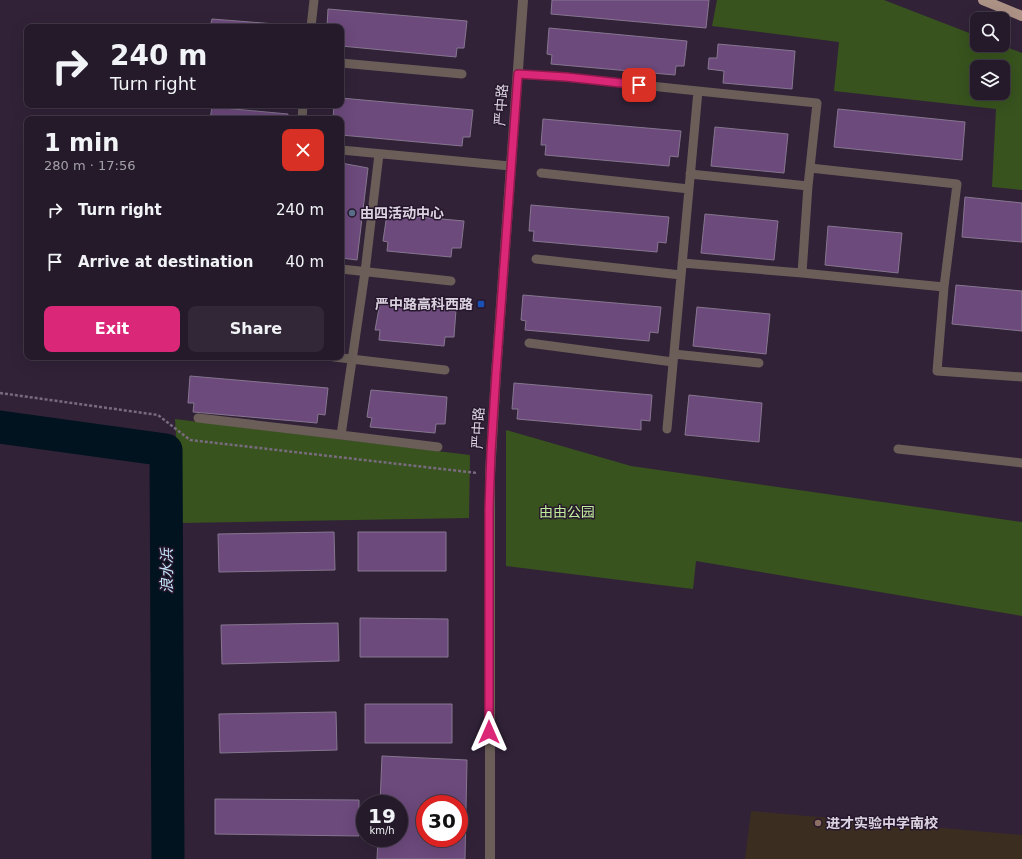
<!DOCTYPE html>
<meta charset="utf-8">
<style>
body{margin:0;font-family:"DejaVu Sans","Noto Sans SC",sans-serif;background:#312736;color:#f1f3f6;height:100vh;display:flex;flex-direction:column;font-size:15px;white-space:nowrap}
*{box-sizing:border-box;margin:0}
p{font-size:13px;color:#a3a1a8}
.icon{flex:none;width:22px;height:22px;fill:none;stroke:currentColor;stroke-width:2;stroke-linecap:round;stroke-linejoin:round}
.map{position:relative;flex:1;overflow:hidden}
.side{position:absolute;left:24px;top:116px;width:320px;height:244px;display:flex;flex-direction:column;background:#251a2a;border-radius:8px;box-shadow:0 4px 16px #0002,0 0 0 1px #423847}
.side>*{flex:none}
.banner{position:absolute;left:24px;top:24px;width:320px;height:84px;border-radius:8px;box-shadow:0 4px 16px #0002,0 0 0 1px #423847;background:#251a2a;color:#f1f3f6;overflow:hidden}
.tools{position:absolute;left:970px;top:12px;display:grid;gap:8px}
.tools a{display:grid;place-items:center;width:40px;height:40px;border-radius:8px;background:#251a2a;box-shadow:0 4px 16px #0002,0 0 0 1px #423847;font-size:20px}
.speed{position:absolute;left:356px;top:795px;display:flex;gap:8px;font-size:20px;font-weight:700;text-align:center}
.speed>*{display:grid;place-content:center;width:52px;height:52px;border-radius:50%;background:#251a2a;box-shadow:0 4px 16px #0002,0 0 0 1px #423847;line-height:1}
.speed small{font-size:10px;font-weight:400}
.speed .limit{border:6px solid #d22;background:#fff;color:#111}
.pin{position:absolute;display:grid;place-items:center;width:34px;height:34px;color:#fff;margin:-17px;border-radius:8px;box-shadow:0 2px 6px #0006}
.me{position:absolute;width:44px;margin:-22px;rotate:0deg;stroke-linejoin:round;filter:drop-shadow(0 0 3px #0008)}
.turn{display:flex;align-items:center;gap:14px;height:84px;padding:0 20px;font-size:18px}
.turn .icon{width:52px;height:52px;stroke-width:2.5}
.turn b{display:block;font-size:28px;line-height:34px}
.round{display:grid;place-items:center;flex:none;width:42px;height:42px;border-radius:8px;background:#312736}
.summary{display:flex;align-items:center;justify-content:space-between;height:68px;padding:0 20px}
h1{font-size:24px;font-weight:700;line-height:30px}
.button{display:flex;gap:8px;margin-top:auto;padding:8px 20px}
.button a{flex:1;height:46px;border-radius:8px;background:#db2777;color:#fff;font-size:16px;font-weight:700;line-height:46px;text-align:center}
.button a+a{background:#312736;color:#f1f3f6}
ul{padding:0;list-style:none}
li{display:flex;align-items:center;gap:12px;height:52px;padding:0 20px}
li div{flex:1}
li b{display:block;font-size:15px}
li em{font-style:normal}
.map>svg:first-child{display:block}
</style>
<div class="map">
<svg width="1022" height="859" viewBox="0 0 1022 859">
<rect width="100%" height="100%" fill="#312238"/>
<path fill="#3c2d21" d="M751,811L1022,835V859H745Z"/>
<path fill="#38531e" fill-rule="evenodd" d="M717,0H884L977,36V45H1001L1022,53V190L992,187L996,109L834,91L839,42L712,26ZM977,67H1003V93H977Z
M175,419L470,455L469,518L181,523Z
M506,430L631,466L1022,522V616L696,561L693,589L506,566Z"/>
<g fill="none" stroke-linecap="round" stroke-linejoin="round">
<path stroke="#01131e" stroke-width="33" d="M0,427L166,450L168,859"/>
</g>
<path fill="#6c4a7c" stroke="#877690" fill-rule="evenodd" d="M552,0H709L706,28L551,14Z
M328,9L467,21L464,48H457L456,57L341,46V27H327Z
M212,19L288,25V27H210Z
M549,28L687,41L684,66H676L675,75L551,64L552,55L547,54Z
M718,44L795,51L792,89L723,83L724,71L708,69L709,58H717Z
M341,98L473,110L470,137H463L462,146L341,135V119H333L334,105H341Z
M212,107L288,114V119H210Z
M838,109L965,122L962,160L834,147Z
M543,119L681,131L678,157L670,156L669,166L545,155L546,145H541Z
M715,127L788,134L784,173L711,166Z
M341,163L368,168L357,260L341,258Z
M965,197L1022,203V242L962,237Z
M531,205L669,217L666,243L658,242L657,252L533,241L534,231H529Z
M387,214L464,221L461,248H452L451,257L387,251L388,242L383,241Z
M705,214L778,221L774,260L701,253Z
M828,226L902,233L898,273L825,265Z
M956,285L1022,291V331L952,324Z
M523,295L661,307L658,333L650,332L649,341L525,330L526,321L521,320Z
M380,303L456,310L454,337H445L444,346L379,340L380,330H375Z
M697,307L770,314L766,354L693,346Z
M190,376L328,388L325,415L318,414L317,423L193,412L194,403H188Z
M514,383L652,395L650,421L641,420V430L517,419L518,409H512Z
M371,390L447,397L445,424H436L435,433L370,427L372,418L367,417Z
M689,395L762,403L759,442L685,435Z
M334,532L335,570L219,572L218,534Z
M358,532H446V571H358Z
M360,618L448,619V657H360Z
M338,623L339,661L222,664L221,625Z
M365,704H452V743H365Z
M336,712L337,750L220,753L219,714Z
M382,756L467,760L465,859H377L378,838H399V804H380ZM425,804H459V838H425Z
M215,799L359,800V836L215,834Z"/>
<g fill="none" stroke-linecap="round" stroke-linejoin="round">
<path stroke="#786b7e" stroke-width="2.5" stroke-dasharray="3 2" stroke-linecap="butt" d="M0,393L158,415L190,440L477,473"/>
<path stroke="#6b5e58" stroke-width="9" d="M311,27L314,0
M341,63L462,74
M518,74L565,77L698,91L817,103L808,186L802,273
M302,119L303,105
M341,150L511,166
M810,168L957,184L944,287L937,371L1022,377
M541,173L689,189
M690,174L808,186
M536,259L681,275
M682,263L802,273L944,287
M341,269L451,281
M529,343L673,362
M674,354L759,363
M334,357L445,370
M198,418L341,435L438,447
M667,429L698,91
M341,435L365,272L379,154
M898,449L1022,463"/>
<path stroke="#6b5e58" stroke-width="10" d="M490,859V474L496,374L523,0"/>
<path stroke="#ad9286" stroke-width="10" d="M983,0L1022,16"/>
</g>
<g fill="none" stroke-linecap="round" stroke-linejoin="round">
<g stroke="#8e194d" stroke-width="10">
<path id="route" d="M489,732V508L491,452L496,374L518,74L566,77L639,85"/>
</g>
<use href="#route" stroke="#db2777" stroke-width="7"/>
</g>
<circle fill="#5c6f8a" stroke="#27182e" stroke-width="1.5" cx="352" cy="213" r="4"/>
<rect fill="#1a4fb4" stroke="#27182e" stroke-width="1.5" x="477" y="300" width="8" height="8" rx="2"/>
<circle fill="#8d6e63" stroke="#27182e" stroke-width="1.5" cx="818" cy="823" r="4"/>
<g text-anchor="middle" stroke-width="3" stroke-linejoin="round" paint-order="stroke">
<g font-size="14" fill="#dcd3e1" stroke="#27182e">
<text transform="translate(501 105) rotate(-86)" y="5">严中路</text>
<text transform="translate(478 428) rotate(-87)" y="5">严中路</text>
</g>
<g font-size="14" font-weight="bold" fill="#dcd3e1" stroke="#27182e" text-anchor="start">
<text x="360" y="218">由四活动中心</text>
<text x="473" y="309" text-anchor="end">严中路高科西路</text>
<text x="826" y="828">进才实验中学南校</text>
</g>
<g font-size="14" fill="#c0ed9b" stroke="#27182e">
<text x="567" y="517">由由公园</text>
</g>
<g font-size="15" font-style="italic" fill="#c1e4fa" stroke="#27182e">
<text transform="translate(167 571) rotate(-90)" y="5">浪水浜</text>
</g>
</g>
</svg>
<div class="tools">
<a><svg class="icon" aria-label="search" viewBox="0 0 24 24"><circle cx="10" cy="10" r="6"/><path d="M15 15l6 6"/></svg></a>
<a><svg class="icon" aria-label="layers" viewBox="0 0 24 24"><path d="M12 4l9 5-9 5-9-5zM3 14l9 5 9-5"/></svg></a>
</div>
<div class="speed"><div>19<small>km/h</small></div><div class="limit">30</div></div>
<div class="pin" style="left:639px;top:85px;background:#d93025"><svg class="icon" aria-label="arrive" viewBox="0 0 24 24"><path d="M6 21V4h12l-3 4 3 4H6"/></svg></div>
<svg class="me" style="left:489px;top:732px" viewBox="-20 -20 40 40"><path d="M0-17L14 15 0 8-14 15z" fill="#db2777" stroke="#fff" stroke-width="4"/></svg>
<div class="banner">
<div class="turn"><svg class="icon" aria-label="right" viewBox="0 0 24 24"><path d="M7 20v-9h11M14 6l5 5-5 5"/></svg><div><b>240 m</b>Turn right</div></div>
</div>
<section class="side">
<div class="summary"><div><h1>1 min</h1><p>280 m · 17:56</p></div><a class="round" style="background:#d93025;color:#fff"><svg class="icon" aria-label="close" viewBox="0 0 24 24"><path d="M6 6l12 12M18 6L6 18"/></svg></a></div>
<ul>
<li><svg class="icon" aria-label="right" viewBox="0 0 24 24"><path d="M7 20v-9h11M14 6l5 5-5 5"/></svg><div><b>Turn right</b></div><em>240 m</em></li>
<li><svg class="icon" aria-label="arrive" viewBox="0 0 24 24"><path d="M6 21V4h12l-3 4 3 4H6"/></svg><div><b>Arrive at destination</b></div><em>40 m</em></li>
</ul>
<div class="button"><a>Exit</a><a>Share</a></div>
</section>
</div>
